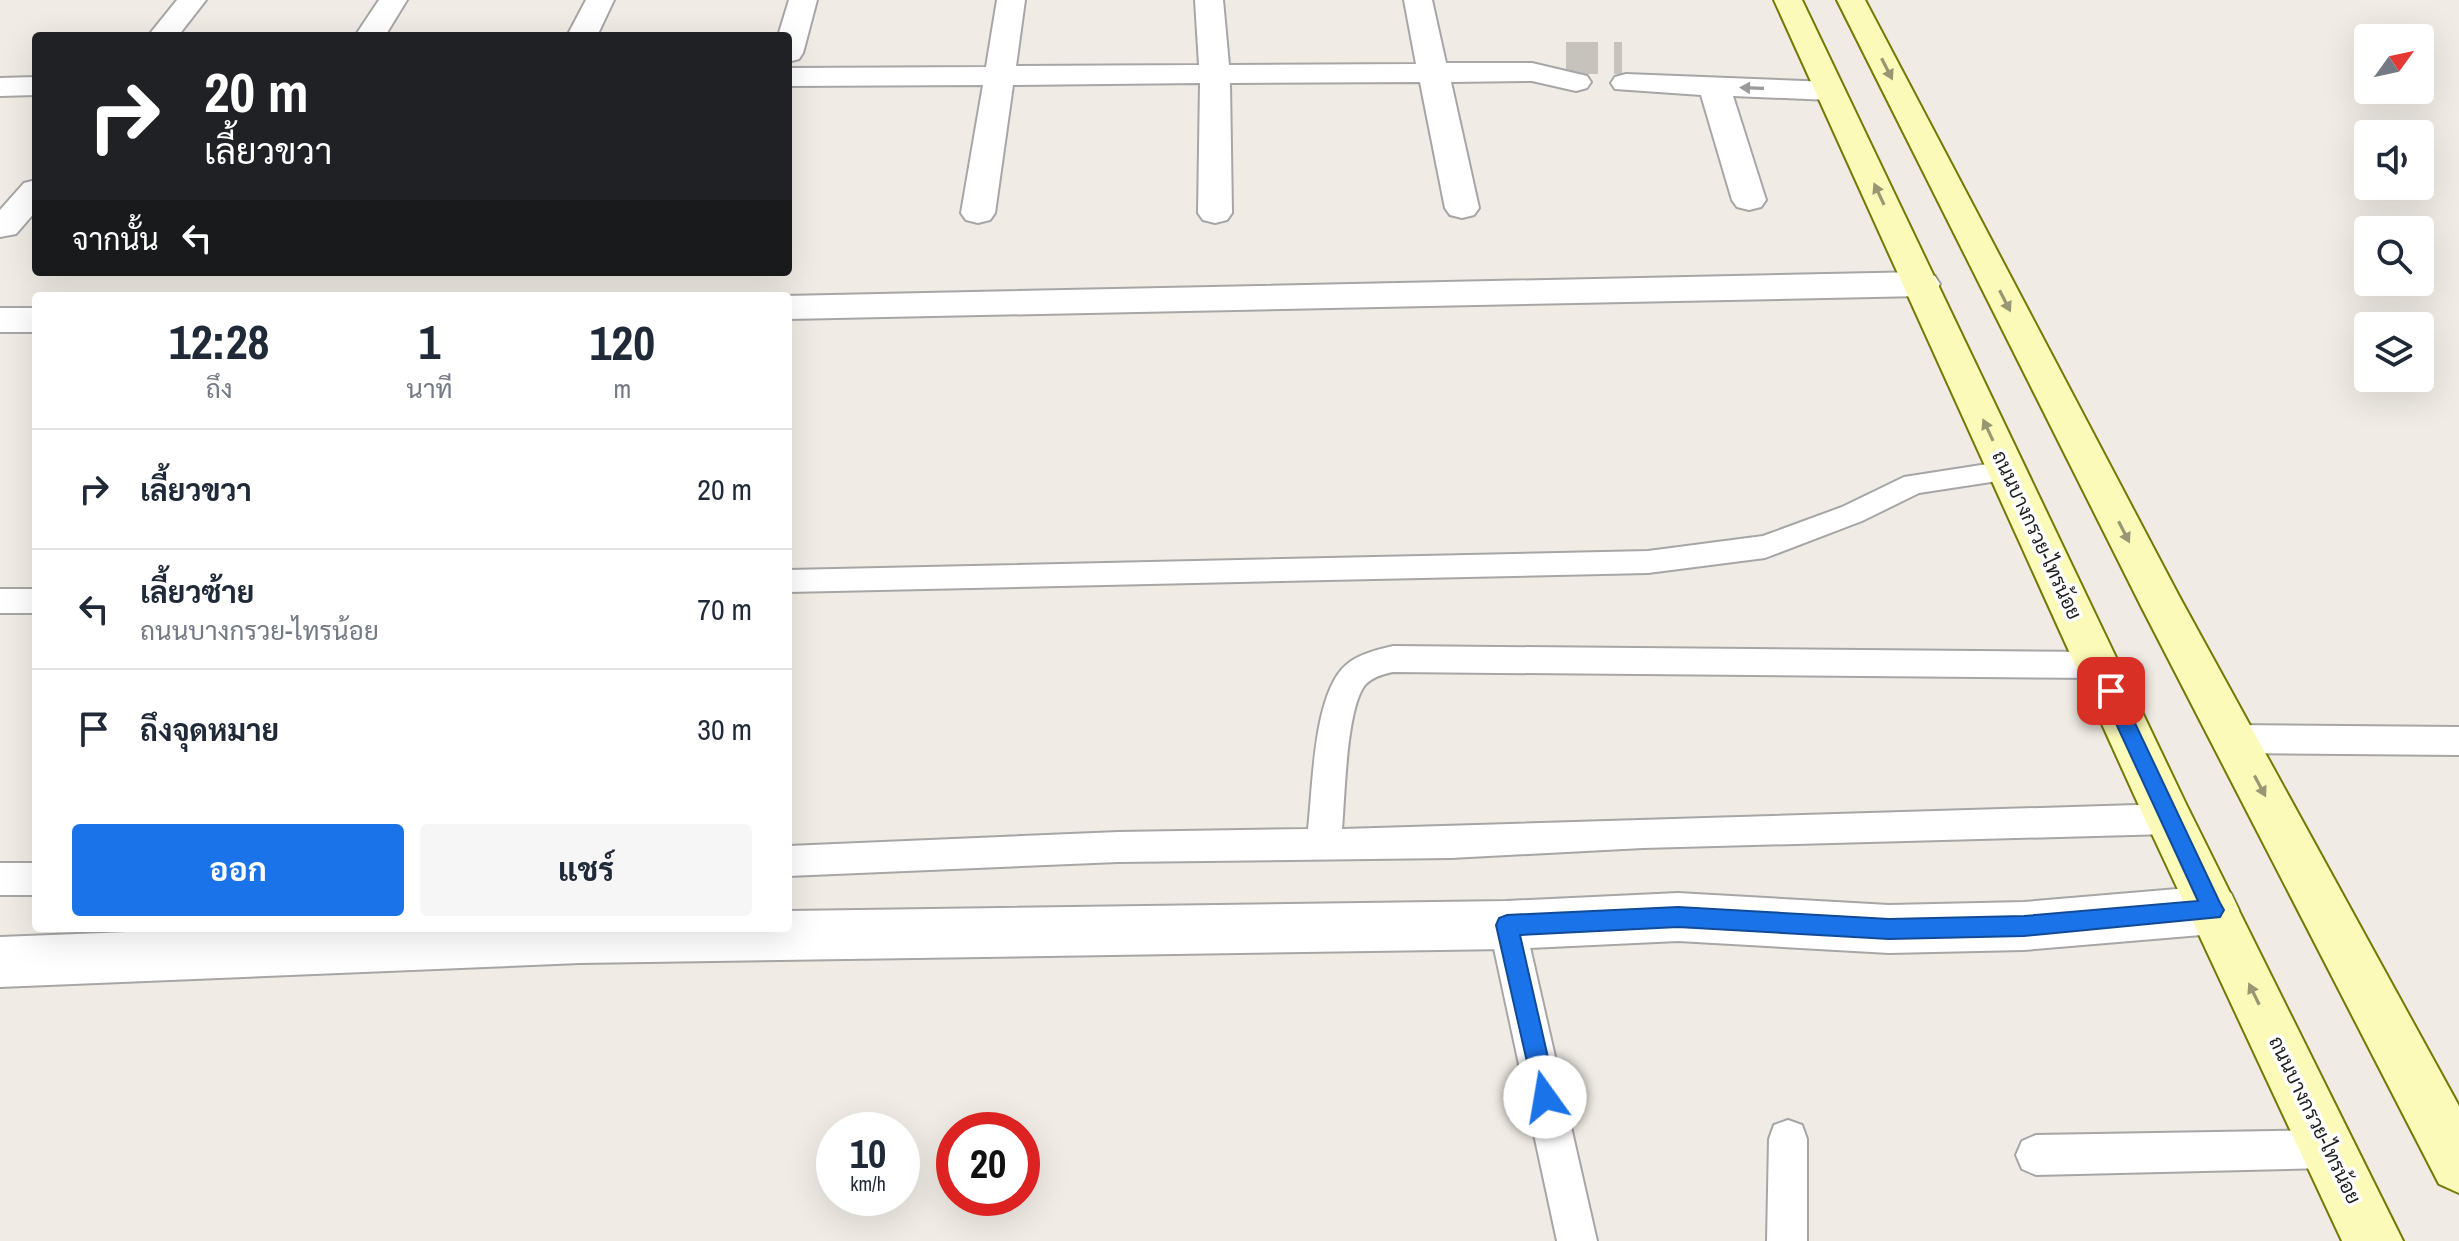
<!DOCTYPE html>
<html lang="th">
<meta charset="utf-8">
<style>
body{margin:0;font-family:"Archivo Narrow",Sarabun,sans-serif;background:#f6f6f7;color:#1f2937;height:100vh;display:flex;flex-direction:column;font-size:30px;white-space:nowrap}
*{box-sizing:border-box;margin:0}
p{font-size:26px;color:#747a83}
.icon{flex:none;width:44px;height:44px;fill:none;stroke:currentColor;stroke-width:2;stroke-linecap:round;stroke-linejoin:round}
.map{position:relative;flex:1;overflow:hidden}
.sheet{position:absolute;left:32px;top:292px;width:760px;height:640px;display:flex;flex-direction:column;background:#fff;border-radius:8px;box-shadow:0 8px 32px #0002}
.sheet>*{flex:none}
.hud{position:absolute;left:32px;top:32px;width:760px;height:244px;border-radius:8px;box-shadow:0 8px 32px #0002;background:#202124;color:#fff;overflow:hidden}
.needle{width:52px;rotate:57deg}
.controls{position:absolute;left:2354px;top:24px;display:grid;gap:16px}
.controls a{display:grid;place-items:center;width:80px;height:80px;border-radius:8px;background:#fff;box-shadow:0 8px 32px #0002;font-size:40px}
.speed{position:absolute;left:816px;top:1112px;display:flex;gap:16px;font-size:40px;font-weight:700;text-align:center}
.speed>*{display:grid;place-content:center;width:104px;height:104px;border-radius:50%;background:#fff;box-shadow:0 8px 32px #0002;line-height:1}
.speed small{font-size:20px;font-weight:400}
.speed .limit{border:12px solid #d22;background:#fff;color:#111}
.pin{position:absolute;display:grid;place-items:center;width:68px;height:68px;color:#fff;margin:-34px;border-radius:16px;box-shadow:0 4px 12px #0006}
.me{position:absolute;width:88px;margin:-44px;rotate:347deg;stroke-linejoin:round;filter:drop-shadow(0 0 6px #0008)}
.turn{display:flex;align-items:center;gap:28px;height:168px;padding:0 40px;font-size:36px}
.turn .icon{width:104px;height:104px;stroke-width:2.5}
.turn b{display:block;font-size:56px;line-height:68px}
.then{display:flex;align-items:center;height:76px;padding:0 40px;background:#0003;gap:16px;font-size:30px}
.eta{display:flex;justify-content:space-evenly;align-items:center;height:136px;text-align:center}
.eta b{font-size:48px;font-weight:700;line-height:56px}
.primary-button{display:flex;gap:16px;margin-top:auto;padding:16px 40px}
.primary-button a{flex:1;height:92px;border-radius:8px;background:#1a73e8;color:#fff;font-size:32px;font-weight:700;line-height:92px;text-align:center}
.primary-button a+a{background:#f6f6f7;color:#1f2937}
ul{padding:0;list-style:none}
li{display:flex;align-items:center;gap:24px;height:120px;padding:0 40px;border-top:2px solid #e0e1e3}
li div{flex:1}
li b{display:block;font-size:30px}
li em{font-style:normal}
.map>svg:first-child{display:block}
</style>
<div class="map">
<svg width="2459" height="1241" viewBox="0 0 2459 1241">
<rect width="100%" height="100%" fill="#f0ece5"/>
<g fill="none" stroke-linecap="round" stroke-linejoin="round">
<path stroke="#c6c3bd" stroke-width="32" stroke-dasharray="32 16" stroke-linecap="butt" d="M1566,58H1622"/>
<g stroke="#a6a6a6" stroke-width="4">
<path id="service" d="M2007,461L2017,464L2021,471L2017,478L1919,493L1862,521L1765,558L1648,573L788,592V570L1648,551L1763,536L1842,507L1904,477Z
M0,589H36V613H0Z
M1393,646L2099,652L2110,656L2114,665L2110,674L2099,678L1393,672C1383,674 1372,677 1365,685C1346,709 1345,797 1342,829L2169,804L2181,809L2186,819L2181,829L2169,834L1643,848L1451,858L1118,862L788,876V846L1118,832L1308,829C1313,787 1313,694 1346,665C1358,654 1377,650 1393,646Z
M2235,725L2459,727V755L2235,753L2224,749L2219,739L2224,729Z
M0,863H36V895H0Z
M1507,909L1519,913L1525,925L1597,1241H1557L1489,925L1495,913Z
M1788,1120L1802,1125L1807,1139V1241H1767L1769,1139L1774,1125Z
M2329,1130L2343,1135L2348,1149L2343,1163L2329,1168L2036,1175L2022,1169L2016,1155L2022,1141L2036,1135Z"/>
</g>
<g stroke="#a6a6a6" stroke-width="4">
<path id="minor" d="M177,0H206L178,36H148Z
M379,0H407L385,36H355Z
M586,0H614L597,36H567Z
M789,0H817L803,53L799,59L788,62V36H778Z
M997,0H1025L1016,66L1199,65L1195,0H1223L1229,65L1416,64L1404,0H1432L1446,63H1532L1587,76L1591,82L1587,88L1576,91L1532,81L1451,82L1479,208L1474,215L1462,218L1450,215L1445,208L1420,82L1230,83L1232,213L1227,220L1215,223L1203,220L1198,213L1200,83L1013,85L995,213L990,220L978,223L966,220L961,213L983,85L788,86V68L986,67Z
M1626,74L1830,82L1841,84L1845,91L1841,98L1830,100L1733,96L1766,200L1761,207L1749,210L1737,207L1732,200L1701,95L1615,89L1611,83L1615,77Z
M36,77V95L0,96V78Z
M36,180V211L16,234L0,237V210L24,183Z
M1922,272L1935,276L1940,284L1935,292L1922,296L788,319V296H785Z
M0,308H36V332H0Z
M2213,886L2231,893L2239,910L2231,927L2213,934L2024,950L1889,953L1678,941L1507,949L580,963L0,987V937L231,928H788V911L1507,901L1678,893L1889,905L2024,902Z"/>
</g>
<g stroke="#737903" stroke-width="4">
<path id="secondary" d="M1774,0H1802L2186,804L2403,1241H2342L2145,819Z
M1837,0H1865L2179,596L2459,1106V1193L2439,1184L2142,608Z"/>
</g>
<use href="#service" fill="#fff" fill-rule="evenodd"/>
<use href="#minor" fill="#fff" fill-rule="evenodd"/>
<use href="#secondary" fill="#fbfab8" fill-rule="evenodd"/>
</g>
<defs><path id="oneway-solid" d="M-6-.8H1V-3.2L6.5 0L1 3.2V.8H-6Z" transform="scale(2)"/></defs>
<g fill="#989773">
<use href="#oneway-solid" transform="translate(1887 69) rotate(63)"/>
<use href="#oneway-solid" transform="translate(1879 194) rotate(-115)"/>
<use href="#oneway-solid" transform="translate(2005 301) rotate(63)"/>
<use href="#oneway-solid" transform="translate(1988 430) rotate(-115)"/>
<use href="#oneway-solid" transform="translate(2124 532) rotate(63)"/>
<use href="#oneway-solid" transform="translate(2260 786) rotate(62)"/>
<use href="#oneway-solid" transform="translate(2254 994) rotate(-116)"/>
</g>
<use fill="#9a9a9a" href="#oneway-solid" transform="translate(1752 88) rotate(-178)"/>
<path fill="#1a73e8" stroke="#114b97" stroke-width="2" d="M2111,683L2117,685L2220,903L2224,910L2220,917L2024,936L1889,939L1678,927L1520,935L1557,1097L1553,1106L1545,1109L1537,1106L1496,925L1499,918L1507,915L1678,907L1889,919L2024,916L2198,901L2101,691Z"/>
<g text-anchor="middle" stroke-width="7" stroke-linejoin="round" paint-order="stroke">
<g font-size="20" fill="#1f1f1f" stroke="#fff">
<text transform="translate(2037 535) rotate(65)" y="7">ถนนบางกรวย-ไทรน้อย</text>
<text transform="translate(2315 1120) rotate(64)" y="7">ถนนบางกรวย-ไทรน้อย</text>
</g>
</g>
</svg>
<div class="controls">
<a><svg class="needle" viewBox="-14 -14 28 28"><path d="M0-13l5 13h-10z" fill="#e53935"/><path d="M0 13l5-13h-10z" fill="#747a83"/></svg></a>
<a><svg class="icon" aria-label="sound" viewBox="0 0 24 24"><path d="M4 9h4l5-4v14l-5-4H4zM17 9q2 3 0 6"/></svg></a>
<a><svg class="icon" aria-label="search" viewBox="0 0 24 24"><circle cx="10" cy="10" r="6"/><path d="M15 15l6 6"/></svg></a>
<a><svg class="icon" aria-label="layers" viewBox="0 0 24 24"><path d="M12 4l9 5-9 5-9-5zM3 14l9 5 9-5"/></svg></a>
</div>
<div class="speed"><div>10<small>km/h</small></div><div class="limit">20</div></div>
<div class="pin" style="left:2111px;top:691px;background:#d93025"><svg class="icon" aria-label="arrive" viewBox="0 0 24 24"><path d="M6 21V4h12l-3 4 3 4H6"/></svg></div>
<svg class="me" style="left:1545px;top:1097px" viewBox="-20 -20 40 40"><circle r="19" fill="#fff"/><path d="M0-13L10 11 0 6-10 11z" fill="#1a73e8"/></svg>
<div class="hud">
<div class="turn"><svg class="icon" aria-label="right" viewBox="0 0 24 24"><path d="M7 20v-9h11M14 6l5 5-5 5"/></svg><div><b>20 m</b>เลี้ยวขวา</div></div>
<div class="then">จากนั้น<svg class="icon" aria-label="left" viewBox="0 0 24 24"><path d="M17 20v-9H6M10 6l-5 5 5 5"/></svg></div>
</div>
<section class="sheet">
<div class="eta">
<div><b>12:28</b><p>ถึง</p></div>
<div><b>1</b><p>นาที</p></div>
<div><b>120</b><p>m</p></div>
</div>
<ul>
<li><svg class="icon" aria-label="right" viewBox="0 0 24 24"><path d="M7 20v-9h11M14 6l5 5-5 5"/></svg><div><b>เลี้ยวขวา</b></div><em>20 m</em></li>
<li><svg class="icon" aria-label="left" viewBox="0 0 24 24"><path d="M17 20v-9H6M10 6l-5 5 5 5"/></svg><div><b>เลี้ยวซ้าย</b><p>ถนนบางกรวย-ไทรน้อย</p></div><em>70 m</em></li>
<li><svg class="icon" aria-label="arrive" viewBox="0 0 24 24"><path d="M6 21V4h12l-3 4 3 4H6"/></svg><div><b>ถึงจุดหมาย</b></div><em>30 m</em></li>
</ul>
<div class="primary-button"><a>ออก</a><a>แชร์</a></div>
</section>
</div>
